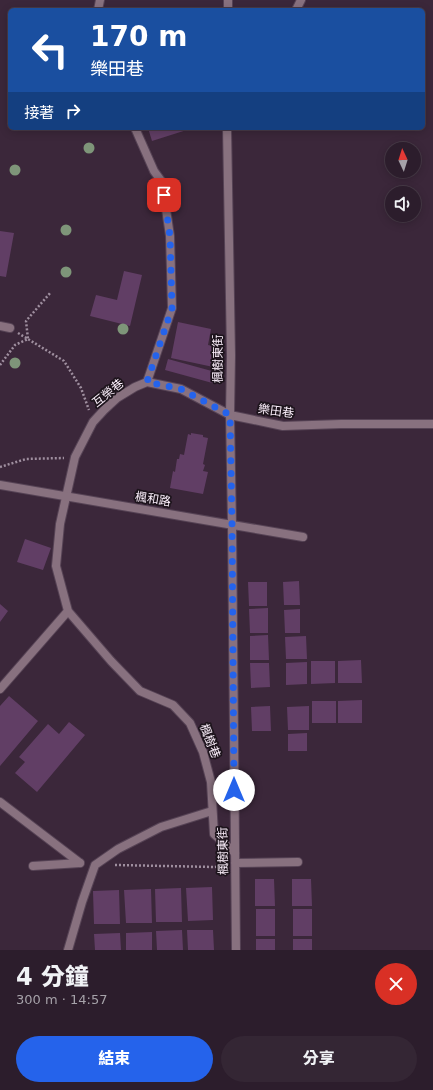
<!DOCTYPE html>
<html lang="zh-TW">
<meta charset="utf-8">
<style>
body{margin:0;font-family:"DejaVu Sans","Noto Sans TC",sans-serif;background:#342634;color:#f1f3f6;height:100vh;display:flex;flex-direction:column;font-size:15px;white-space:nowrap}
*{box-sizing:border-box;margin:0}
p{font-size:13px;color:#a6a2a9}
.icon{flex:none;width:22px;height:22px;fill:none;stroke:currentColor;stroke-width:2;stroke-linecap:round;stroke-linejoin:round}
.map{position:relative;height:950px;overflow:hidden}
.details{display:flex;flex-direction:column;background:#2c1d2c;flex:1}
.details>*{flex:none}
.guide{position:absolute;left:8px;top:8px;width:417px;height:122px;border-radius:6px;box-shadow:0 2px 10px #0003,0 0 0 1px #483b48;background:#1a4fa0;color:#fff;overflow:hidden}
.needle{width:26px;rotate:356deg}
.fabs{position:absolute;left:385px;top:142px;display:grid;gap:8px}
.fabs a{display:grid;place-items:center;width:36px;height:36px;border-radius:50%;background:#2c1d2c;box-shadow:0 2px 10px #0003,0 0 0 1px #483b48;font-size:20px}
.pin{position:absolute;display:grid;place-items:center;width:34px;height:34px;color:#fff;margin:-17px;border-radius:8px;box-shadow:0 2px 6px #0006}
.me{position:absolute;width:44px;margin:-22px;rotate:0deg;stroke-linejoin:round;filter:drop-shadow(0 0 3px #0008)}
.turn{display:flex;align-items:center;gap:14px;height:84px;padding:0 16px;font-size:18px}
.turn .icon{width:52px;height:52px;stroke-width:2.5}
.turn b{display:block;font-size:28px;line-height:34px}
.then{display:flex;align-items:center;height:38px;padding:0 16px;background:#0003;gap:8px;font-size:15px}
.round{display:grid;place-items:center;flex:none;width:42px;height:42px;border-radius:21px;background:#342634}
.summary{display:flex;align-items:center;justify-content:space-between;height:68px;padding:0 16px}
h1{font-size:24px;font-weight:800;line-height:30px}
.action{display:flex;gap:8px;margin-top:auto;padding:8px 16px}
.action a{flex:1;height:46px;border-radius:24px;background:#2563eb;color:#fff;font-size:16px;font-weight:800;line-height:46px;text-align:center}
.action a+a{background:#342634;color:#f1f3f6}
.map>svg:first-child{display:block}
</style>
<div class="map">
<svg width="433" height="950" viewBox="0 0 433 950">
<rect width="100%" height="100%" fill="#3b273a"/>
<path fill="#613e65" d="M148,128H193L152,141Z
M0,231L14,233L6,277L0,276Z
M124,271L142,275L130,326L90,316L96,295L117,300Z
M178,322L211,329L208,345L222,348L218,368L171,358Z
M168,359L219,373L216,384L165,370Z
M191,433L203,435V437L208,438L203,464L205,465L203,471L208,472L203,494L170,488L173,471L175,472L177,459H179L180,454L184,455L188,434L191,435Z
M25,539L51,548L43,570L17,562Z
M299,581L300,605H284L283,582Z
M248,582H267V606H249Z
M0,604L8,611L0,622Z
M268,608V633H250L249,609Z
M300,609V633H285L284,610Z
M268,635L269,660H250V636Z
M306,636L307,659H286L285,637Z
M361,660L362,683H338V661Z
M311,661H335V683L311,684Z
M307,662V684L286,685V663Z
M250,663H269L270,687L251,688Z
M9,696L38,721L0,766V706Z
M362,700V723H338V701Z
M312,701H336V723H312Z
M270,706L271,731H252L251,707Z
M309,706V730H288L287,707Z
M69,722L85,735L37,792L15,773L25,762L19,757L48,724L59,734Z
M307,733V751H288V734Z
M255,879H274L275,906H255Z
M292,879H311L312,906H292Z
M212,887L213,920L188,921L186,888Z
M181,888L182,922H156L155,889Z
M151,889L152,923H126L124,890Z
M119,890L120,924H94L93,891Z
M256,909H275V936H256Z
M293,909H312V936H293Z
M182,930L183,950H157L156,931Z
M187,930H213L214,950H188Z
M152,932V950H126V933Z
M120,933L121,950H95L94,934Z
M256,939H275V950H256Z
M293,939H312V950H293Z"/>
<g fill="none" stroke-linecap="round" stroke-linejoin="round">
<g stroke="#564355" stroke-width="10">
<path id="service" d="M98,10L100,0
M296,10L301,0
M135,128L154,171L162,182L170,236L172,308L147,382L135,387L117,398L104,410L93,422L75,457L60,524L56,566L68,611L111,661L140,691L173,705L190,723L203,752L211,782L214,834L235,853
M147,382L181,389L230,415L283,426L341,424H433
M0,689L68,611
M0,802L80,863
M68,950L82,902L95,865L118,849L161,827L212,811"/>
</g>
<g stroke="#564355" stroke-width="10">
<path id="minor" d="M228,10V0
M227,128L231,355L230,415L232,524L236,950
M0,326L10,328
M0,485L303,537
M235,863L298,862
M33,866L80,863"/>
</g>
<path stroke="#9f8f9f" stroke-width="2.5" stroke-dasharray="2 2" stroke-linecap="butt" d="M18,333L64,361L81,388L89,410
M0,365L15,345L28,339L26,321L51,292
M0,467L26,459L64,458
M115,865L215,867L225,865"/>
<use href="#service" stroke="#88717f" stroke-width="8"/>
<use href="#minor" stroke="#88717f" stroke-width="8"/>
</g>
<g fill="#7e9579">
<circle cx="89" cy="148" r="5.5"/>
<circle cx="15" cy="170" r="5.5"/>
<circle cx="66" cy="230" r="5.5"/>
<circle cx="66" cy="272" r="5.5"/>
<circle cx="123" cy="329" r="5.5"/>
<circle cx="15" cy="363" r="5.5"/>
</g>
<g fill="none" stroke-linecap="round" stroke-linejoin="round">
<path stroke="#2563eb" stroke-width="7" stroke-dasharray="0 12.6" d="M164,195L170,236L172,308L147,382L181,389L230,415L232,524L234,790"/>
</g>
<g text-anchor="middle" stroke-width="3.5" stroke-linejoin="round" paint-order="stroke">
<g font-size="12" fill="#fbeffb" stroke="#1d141c">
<text transform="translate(218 359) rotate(-90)" y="4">楓樹東街</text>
<text transform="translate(108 393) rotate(-39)" y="4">互榮巷</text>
<text transform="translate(276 411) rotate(8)" y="4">樂田巷</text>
<text transform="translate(153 499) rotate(9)" y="4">楓和路</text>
<text transform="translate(210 741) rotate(69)" y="4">楓樹巷</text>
<text transform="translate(223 851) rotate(-91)" y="4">楓樹東街</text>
</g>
</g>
</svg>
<div class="fabs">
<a><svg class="needle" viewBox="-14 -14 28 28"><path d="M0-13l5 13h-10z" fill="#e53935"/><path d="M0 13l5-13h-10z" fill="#a6a2a9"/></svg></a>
<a><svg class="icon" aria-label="sound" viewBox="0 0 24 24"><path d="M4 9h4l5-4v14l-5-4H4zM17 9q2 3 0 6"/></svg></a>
</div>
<div class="pin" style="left:164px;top:195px;background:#d93025"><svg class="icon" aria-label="arrive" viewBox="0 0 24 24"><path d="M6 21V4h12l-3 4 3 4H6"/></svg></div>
<svg class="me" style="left:234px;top:790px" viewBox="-20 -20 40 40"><circle r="19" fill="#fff"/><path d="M0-13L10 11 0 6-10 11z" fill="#2563eb"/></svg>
<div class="guide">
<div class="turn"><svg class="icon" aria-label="left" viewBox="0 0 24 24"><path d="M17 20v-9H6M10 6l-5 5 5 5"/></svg><div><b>170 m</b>樂田巷</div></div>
<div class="then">接著<svg class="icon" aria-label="right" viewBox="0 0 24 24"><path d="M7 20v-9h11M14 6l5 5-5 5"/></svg></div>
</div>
</div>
<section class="details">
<div class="summary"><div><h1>4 分鐘</h1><p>300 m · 14:57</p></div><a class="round" style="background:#d93025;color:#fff"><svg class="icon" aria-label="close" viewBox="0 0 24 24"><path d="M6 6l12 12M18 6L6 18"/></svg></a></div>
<div class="action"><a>結束</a><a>分享</a></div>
</section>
